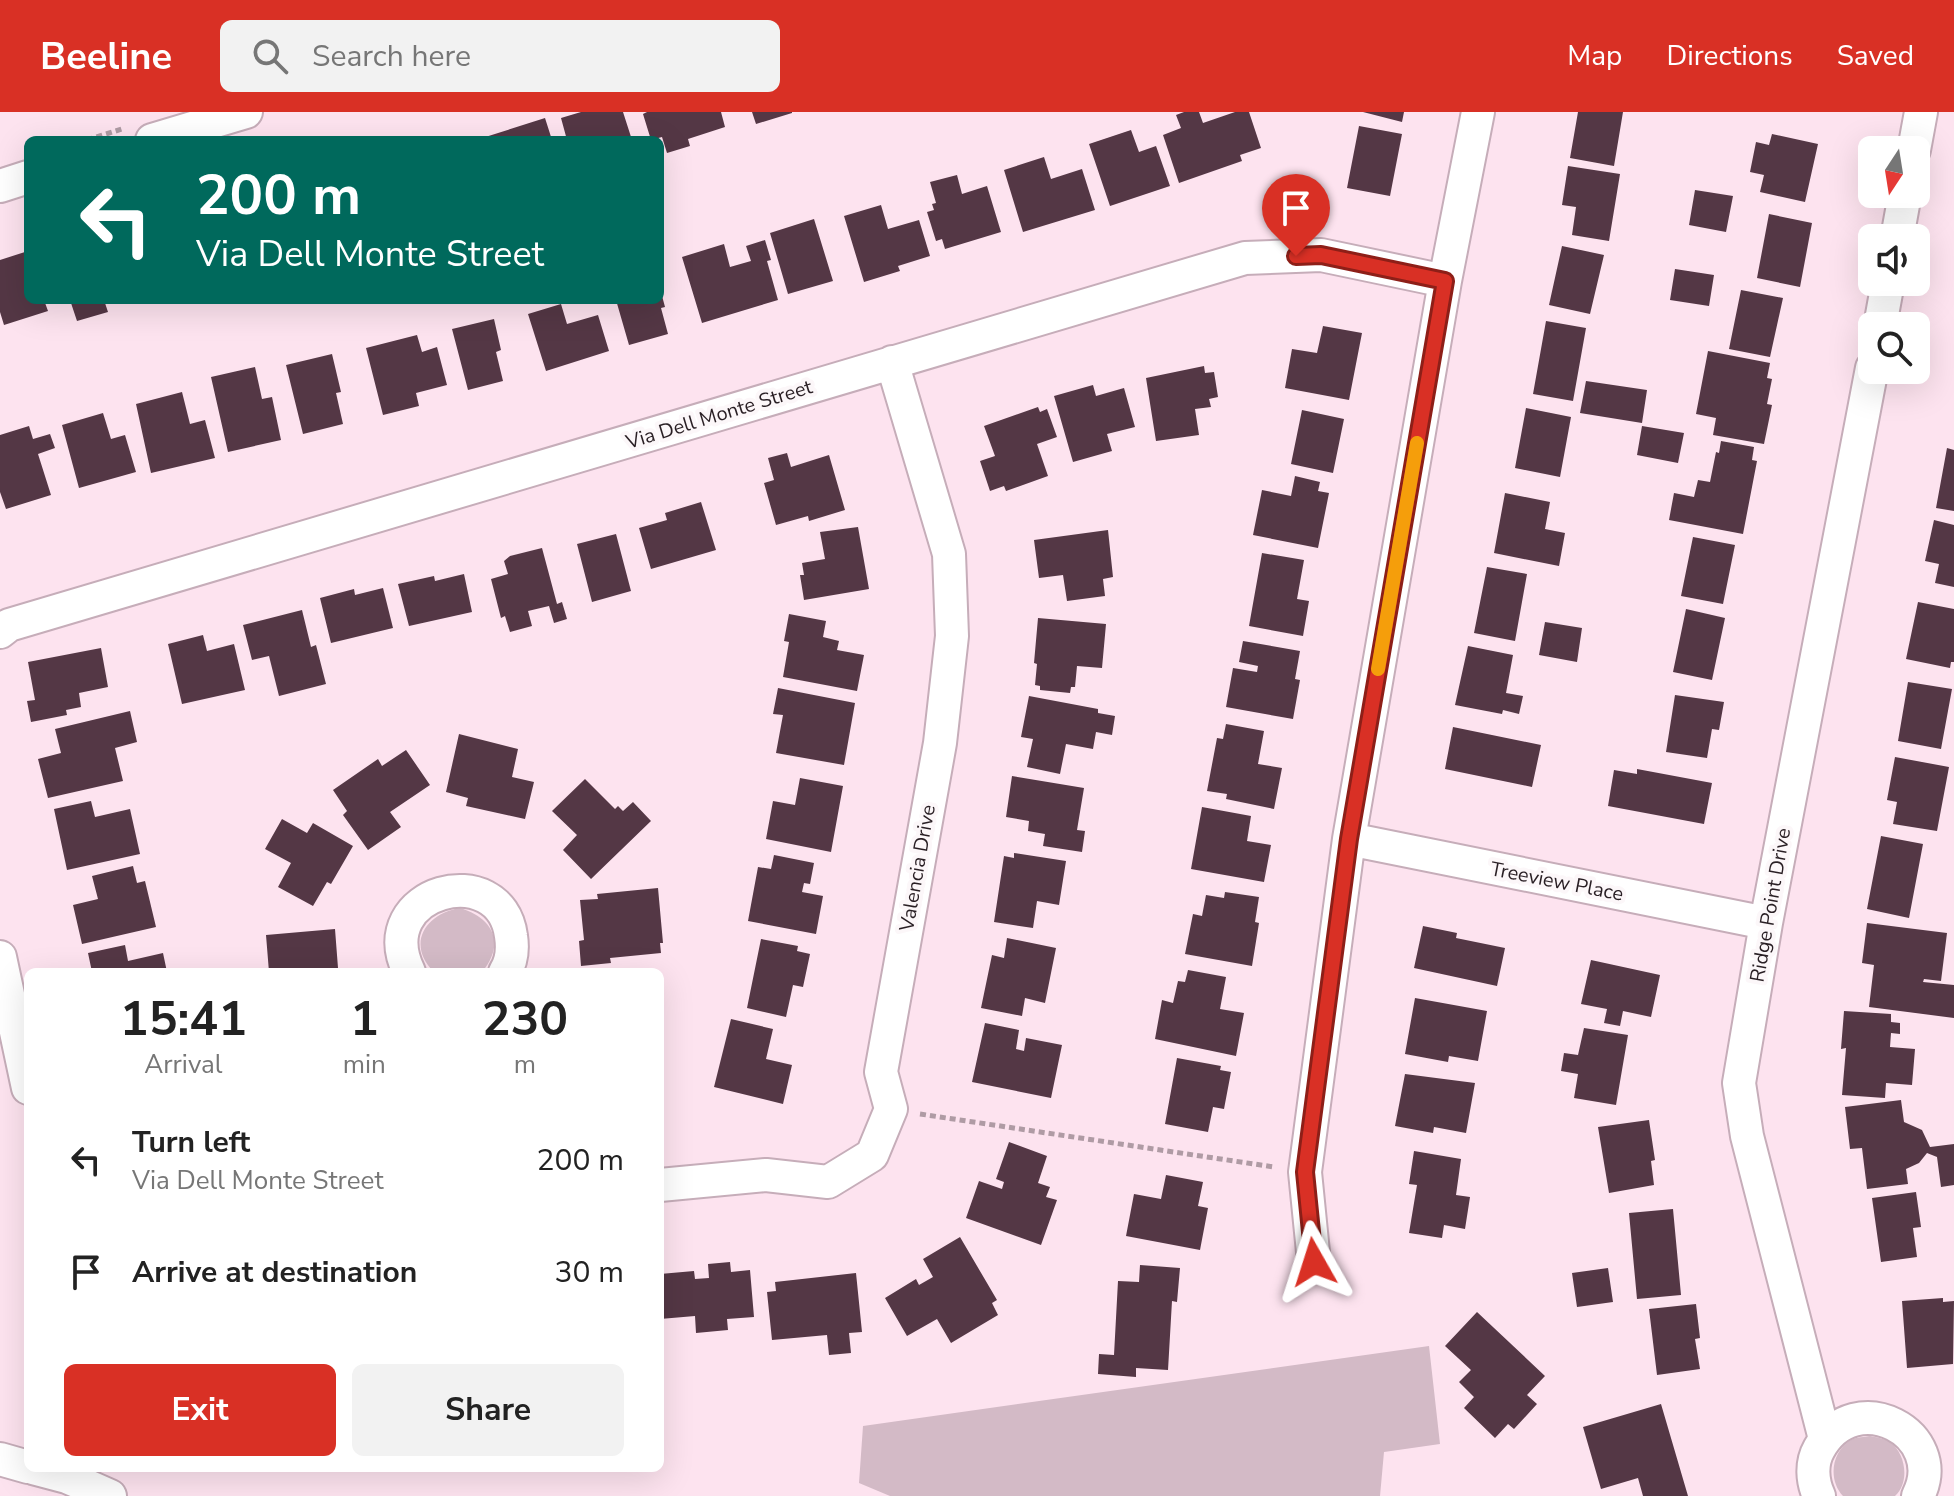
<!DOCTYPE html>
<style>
body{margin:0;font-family:"Nunito Sans",sans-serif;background:#f2f2f2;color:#222;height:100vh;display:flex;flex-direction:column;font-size:30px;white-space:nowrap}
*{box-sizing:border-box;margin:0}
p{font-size:26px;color:#767676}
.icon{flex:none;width:44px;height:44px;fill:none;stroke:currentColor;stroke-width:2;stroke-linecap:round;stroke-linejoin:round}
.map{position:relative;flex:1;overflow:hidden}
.details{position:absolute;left:24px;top:856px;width:640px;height:504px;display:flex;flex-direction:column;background:#fff;border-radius:12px;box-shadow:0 8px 32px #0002}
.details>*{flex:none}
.top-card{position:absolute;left:24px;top:24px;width:640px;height:168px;border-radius:12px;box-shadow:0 8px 32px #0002;background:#00695c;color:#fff;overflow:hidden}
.needle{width:52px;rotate:192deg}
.controls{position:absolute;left:1858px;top:24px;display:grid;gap:16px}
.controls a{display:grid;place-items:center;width:72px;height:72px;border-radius:12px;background:#fff;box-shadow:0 8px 32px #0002;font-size:40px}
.pin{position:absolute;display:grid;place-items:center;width:68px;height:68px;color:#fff;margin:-82px -34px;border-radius:50% 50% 50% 0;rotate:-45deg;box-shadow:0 0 8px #0007}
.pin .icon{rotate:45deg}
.me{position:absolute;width:88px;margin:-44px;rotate:354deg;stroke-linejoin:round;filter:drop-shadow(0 0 6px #0008)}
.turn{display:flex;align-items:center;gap:28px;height:168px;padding:0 40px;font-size:36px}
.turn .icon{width:104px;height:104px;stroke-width:2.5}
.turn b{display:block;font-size:56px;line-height:68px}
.eta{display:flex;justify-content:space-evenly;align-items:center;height:136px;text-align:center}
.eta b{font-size:48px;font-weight:700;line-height:56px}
.button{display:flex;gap:16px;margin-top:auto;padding:16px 40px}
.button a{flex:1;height:92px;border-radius:12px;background:#d93025;color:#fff;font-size:32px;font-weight:700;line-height:92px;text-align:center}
.button a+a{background:#f2f2f2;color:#222}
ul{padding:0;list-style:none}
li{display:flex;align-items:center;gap:24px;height:112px;padding:0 40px}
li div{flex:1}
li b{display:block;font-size:30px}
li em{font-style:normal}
header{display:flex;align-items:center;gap:48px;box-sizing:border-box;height:112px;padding:0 40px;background:#d93025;color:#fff}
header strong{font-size:38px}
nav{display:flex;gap:44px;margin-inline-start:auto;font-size:28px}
.search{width:560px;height:72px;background:#f2f2f2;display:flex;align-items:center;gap:20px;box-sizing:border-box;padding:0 28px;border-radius:12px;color:#767676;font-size:30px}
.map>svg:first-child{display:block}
</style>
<header>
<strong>Beeline</strong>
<div class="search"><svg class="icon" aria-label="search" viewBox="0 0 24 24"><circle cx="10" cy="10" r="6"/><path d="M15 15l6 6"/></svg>Search here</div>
<nav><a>Map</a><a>Directions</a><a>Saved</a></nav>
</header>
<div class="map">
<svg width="1954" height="1384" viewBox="0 0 1954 1384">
<rect width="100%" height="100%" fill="#fde3ef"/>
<path fill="#d3bac6" d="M460,796C493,806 506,831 482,860H434C406,832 425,802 460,796Z
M1429,1234L1440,1332L1384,1340L1380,1384H890L859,1371L863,1314Z
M1870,1324C1876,1325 1885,1327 1890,1330C1906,1342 1910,1370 1895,1384H1843C1828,1368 1831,1340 1851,1328C1856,1325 1865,1325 1870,1324Z"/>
<path fill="#543745" d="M581,0H623L632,28H567L561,6Z
M647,0H721L725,15L688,27L690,34L667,41L662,25L651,28L643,2Z
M752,0H792V1L756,12Z
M1184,0H1199L1203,11L1235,0H1249L1261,36L1240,43L1242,49L1179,71L1163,23L1181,16L1176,3Z
M1363,0H1404L1402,10Z
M1578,0H1623L1614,54L1570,46Z
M545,6L552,28H479V27Z
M1359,14L1402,22L1390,84L1347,76Z
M1131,18L1139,40L1156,34L1170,74L1110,94L1089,32Z
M1772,22L1818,32L1805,90L1760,80L1764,63L1750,60L1756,30L1769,33Z
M1044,45L1051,67L1082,57L1095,98L1023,120L1004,58Z
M1568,54L1620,62L1609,129L1572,123L1576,95L1562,93Z
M957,63L962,82L987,74L1001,120L945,137L942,127L936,129L927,100L934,98L932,92L936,91L930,70Z
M1695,78L1733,84L1726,120L1689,113Z
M881,93L888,117L919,108L930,144L898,154L900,159L864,170L844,104Z
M1769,102L1812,111L1800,175L1757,166Z
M814,107L833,169L788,182L770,121Z
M765,128L771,148L767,149L778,188L702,211L682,145L724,132L730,155L751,149L746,134Z
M1562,134L1604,143L1590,202L1549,193Z
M28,139V188H44L48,199L4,213L0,200V148Z
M1675,157L1714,163L1709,194L1670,188Z
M1741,178L1783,186L1770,245L1729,237Z
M661,180L665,195L661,196L668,222L629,233L616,188H660Z
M70,188H104L108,200L77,209Z
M561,192L567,212L598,203L609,239L546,259L528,202Z
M494,207L501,238L496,240L503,269L468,278L452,217Z
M1546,209L1586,216L1573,289L1533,282Z
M1323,214L1362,221L1349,288L1285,276L1292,237L1317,241Z
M417,223L422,240L437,235L447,273L416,281L419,294L383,303L366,236Z
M1708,239L1770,251L1767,266L1772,267L1767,292L1772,293L1764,332L1713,323L1716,306L1696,302Z
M332,242L341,280L336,281L343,312L303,322L286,253Z
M1204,254L1205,261L1214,260L1218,285L1209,287L1211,295L1195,297L1199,323L1156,329L1146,266Z
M255,255L262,287L272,285L281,328L228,340L211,265Z
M1586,269L1647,278L1642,311L1580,301Z
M1093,273L1096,284L1124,276L1135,315L1107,322L1112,339L1073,350L1054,284Z
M182,280L190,312L205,308L215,346L151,361L136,292Z
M1038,295L1040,300L1047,297L1057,325L1037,332L1048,364L1006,379L1004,374L990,379L980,349L995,344L984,314Z
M1526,296L1571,305L1560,365L1515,356Z
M1302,298L1344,307L1333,361L1291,352Z
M103,301L111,327L125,323L136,360L79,376L62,313Z
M29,314L33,327L50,322L55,336L38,342L51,383L6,397L0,380V323Z
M1642,314L1684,321L1678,351L1637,343Z
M1721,329L1754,335L1752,348L1757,349L1743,422L1669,408L1674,381L1694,385L1698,368L1710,370L1716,340L1719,341Z
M1947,336L1954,338V399L1936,396Z
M787,341L791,355L829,343L845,398L809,409L808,404L776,413L764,371L774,368L768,346Z
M1295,364L1320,370L1318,379L1329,381L1318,436L1253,423L1262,378L1291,384Z
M1505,381L1550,390L1545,417L1565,421L1559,454L1494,441Z
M701,390L716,438L651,457L639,416L667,408L665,401Z
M1934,408L1954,413V475L1935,471L1939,452L1925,449Z
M858,415L869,477L804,488L800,463H804L802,451L825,447L820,420Z
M1108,418L1113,465L1103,467L1105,484L1067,489L1063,463L1039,466L1034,428Z
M616,422L631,479L592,490L577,432Z
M1693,425L1735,433L1723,492L1681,484Z
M542,436L557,492L562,490L567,507L554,511L549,494L528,499L532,514L510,520L505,504L501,506L491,467L508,462L504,449L510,444Z
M1262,441L1304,448L1297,487L1309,489L1303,524L1249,514Z
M1487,455L1527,462L1515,529L1474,521Z
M464,462L472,500L409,514L398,472L434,464L435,469Z
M383,476L393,516L331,531L320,486L354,477L355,483Z
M1918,490L1954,497V550H1951L1950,556L1906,547Z
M1686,497L1725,506L1712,568L1673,560Z
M302,498L311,535L316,533L326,572L279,584L269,544L252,548L243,513Z
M789,502L826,509L823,525L839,529L837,538L864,543L857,579L783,565L789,530L784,529Z
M1038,506L1106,512L1102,556L1077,554L1075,575H1071L1070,581L1040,578V574L1035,573L1037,552L1034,551Z
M1545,510L1582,516L1577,550L1539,543Z
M203,523L207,539L234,532L245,578L182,592L168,532Z
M1243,529L1300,539L1295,567L1300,568L1293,607L1226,595L1233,556L1257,560L1258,554L1239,550Z
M1468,534L1513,543L1506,581L1523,584L1519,602L1503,598L1502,602L1455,593Z
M101,536L108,575L79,581L81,595L66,598L67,603L31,610L27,589L35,588L28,550Z
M1908,570L1952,577L1941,637L1898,629Z
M778,576L855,591L844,653L776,641L783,603L773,602Z
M1675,583L1724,590L1719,618L1712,617L1707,646L1666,640Z
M1029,584L1098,597V601L1115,604L1112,623L1096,620L1093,637L1066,632L1060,662L1027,655L1033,627L1021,625Z
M130,599L137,630L115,636L123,669L48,686L38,647L61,641L55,617Z
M1226,612L1264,619L1258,652L1282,656L1274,697L1226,687L1227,682L1207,679L1217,626L1223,627Z
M1453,615L1541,633L1532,675L1445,657Z
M459,622L518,637L512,665L534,670L525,707L466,694L468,686L446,680Z
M406,638L430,673L390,700L401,715L368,738L343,703L347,699L333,678L378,647L382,654Z
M1895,645L1949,655L1937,719L1893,712L1897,690L1887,688Z
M1637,657L1712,671L1704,712L1608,694L1614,658L1637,662Z
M1012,664L1084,676L1077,718L1085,719L1082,740L1043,734L1045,722L1028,719L1029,709L1006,705Z
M800,666L843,674L831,740L766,727L773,689L795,693Z
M585,667L615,697L618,694L623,699L633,690L651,709L591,767L563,738L577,723L552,699Z
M91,689L95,705L130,697L140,742L67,758L54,697Z
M1202,695L1251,704L1247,729L1271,733L1264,770L1191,757Z
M282,707L307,721L313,711L353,734L331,772L327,770L313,794L278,775L291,751L265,737Z
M1881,724L1923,732L1909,806L1867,797Z
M1014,741L1066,749L1059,793L1037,789L1033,816L994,810L1004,744L1014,746Z
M774,743L814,751L810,772L804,771L802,780L823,784L816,822L748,809L758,755L771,757Z
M133,754L137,771L145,769L156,815L82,832L73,793L98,787L92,764Z
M658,776L663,831H660L661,841L610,846L611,851L581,854L579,829L584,828L580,788L598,787L597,782Z
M1225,780L1259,785L1255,810L1259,811L1252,854L1185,842L1193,802L1202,804L1206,783L1224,786Z
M1867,811L1947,821L1941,869L1924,867L1923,870L1954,873V906L1869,895L1874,853L1862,851Z
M1423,814L1457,821L1456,826L1505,836L1497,874L1414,856Z
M335,817L338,856L321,858L322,860H269L266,823Z
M1007,826L1056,836L1045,891L1025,886L1022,904L981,896L992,843L1004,846Z
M761,827L798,834L797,839L810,842L803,875L793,873L786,905L747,896Z
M125,833L128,849L163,841L167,860H92L88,841Z
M1591,848L1660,863L1651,905L1623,899L1620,914L1604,911L1607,897L1581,892Z
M1188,858L1226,865L1220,897L1244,901L1236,944L1155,927L1162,888L1173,891L1178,869L1185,870Z
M1415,886L1487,899L1478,949L1449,944L1448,950L1405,942Z
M1844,899L1891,902V910L1900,911V922L1891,921L1890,935L1915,937L1912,973L1886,971L1885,986L1842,983L1846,936L1841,937Z
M731,907L773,917L766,947L792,953L783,992L714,975Z
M985,911L1019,918L1016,937L1024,939L1026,926L1062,933L1051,986L972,970Z
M1584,916L1628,923L1616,993L1574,986L1578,962L1561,959L1564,941L1578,943Z
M1177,946L1221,954L1220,958L1231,960L1224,997L1213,995L1208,1020L1165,1012Z
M1405,962L1475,971L1466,1021L1434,1015L1433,1021L1395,1014Z
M1901,988L1904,1010L1922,1018L1930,1035L1954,1032V1073L1941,1075L1937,1045L1927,1041L1919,1051L1906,1057L1908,1072L1867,1077L1862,1036L1850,1037L1845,995Z
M1649,1008L1655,1048L1651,1049L1654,1073L1609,1081L1598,1015Z
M1009,1030L1047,1044L1038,1071L1050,1075L1046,1085L1057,1088L1041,1133L966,1106L979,1069L1002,1077L1004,1070L996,1067Z
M1414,1039L1461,1047L1456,1083L1470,1085L1465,1117L1444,1113L1442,1126L1409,1121L1417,1073L1409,1072Z
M1166,1063L1203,1070L1198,1094L1208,1096L1200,1138L1126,1124L1134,1082L1161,1087Z
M1916,1080L1921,1115L1913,1116L1917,1145L1881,1150L1872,1086Z
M1673,1097L1681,1183L1637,1187L1629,1101Z
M960,1125L997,1188L992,1191L998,1203L951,1231L937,1207L907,1224L885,1186L916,1167L919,1173L933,1165L923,1147Z
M730,1150L731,1160L750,1158L754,1205L727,1207L728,1218L696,1221L695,1204L660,1207V1162L694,1159L695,1167L709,1166L708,1152Z
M1140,1153L1180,1156L1177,1190L1172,1189L1168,1258L1136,1256V1265L1098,1262L1099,1242L1114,1243L1118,1169L1139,1170Z
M1608,1156L1613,1190L1577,1195L1572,1161Z
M856,1161L862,1220L849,1221L851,1241L829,1243L827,1223L772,1228L767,1180L776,1179L775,1170Z
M1943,1186V1190L1954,1189L1953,1252L1907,1256L1902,1189Z
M1696,1192L1700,1226L1695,1227L1700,1257L1657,1263L1649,1197Z
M1477,1200L1545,1264L1527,1283L1537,1292L1514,1317L1508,1312L1495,1326L1464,1296L1474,1285L1459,1270L1471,1258L1445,1234Z
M1661,1292L1688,1384H1643L1638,1366L1601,1377L1583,1315Z"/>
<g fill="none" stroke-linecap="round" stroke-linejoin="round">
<g stroke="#c6adb9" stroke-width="36">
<path id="minor" d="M152,28L246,0
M1914,38L1921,0
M0,74L28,65
M1897,126L1905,82
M1880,214L1888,170
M0,520L9,513L1245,146L1321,143L1445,169
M1349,727L1766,811
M0,845L28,976
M409,860C369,778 501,745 511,824C513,837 512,849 505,860
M660,1073L766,1063L828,1070L872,1043L891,997L881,960L940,631L952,524L949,442L892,250
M1314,1150L1305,1060L1349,727L1445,169L1478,0
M1825,1327L1747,1024L1739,971L1766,811L1872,256
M0,1347L28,1355
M33,1356L67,1365L110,1384
M1819,1384C1812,1369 1811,1351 1819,1337C1855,1271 1950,1322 1918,1384"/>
</g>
<path stroke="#af9ba4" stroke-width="5" stroke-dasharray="6 4" stroke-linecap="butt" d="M87,28L122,17
M920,1002L1274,1055"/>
<use href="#minor" stroke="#fff" stroke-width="32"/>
</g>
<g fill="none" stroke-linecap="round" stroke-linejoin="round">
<g stroke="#8d1f18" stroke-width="20">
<path id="route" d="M1296,144L1321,143L1445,169L1349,727L1333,848L1305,1060L1314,1150"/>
</g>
<use href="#route" stroke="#d93025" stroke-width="14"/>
<path stroke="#f59e0b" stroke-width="14" d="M1378,557L1417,331"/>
</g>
<g text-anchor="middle" stroke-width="8" stroke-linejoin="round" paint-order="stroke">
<g font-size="20" fill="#291f24" stroke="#fcf7f9">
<text transform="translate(719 302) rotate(-17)" y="7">Via Dell Monte Street</text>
<text transform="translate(917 756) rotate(-80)" y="7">Valencia Drive</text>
<text transform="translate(1557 769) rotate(11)" y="7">Treeview Place</text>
<text transform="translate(1770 793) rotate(-80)" y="7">Ridge Point Drive</text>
</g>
</g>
</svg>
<div class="controls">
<a><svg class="needle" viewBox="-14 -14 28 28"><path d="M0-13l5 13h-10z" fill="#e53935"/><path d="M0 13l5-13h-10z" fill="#767676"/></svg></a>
<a><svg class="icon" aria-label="sound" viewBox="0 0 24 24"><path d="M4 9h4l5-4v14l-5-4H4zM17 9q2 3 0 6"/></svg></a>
<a><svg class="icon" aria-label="search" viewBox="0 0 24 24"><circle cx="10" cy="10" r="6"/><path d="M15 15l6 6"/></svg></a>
</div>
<div class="pin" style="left:1296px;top:144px;background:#d93025"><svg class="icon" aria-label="arrive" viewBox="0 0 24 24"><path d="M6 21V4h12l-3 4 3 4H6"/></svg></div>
<svg class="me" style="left:1314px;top:1150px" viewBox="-20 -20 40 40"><path d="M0-17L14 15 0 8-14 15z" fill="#d93025" stroke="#fff" stroke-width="4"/></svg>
<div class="top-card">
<div class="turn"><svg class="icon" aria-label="left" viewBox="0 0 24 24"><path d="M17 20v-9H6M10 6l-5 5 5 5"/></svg><div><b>200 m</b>Via Dell Monte Street</div></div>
</div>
<section class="details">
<div class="eta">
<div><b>15:41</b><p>Arrival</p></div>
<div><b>1</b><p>min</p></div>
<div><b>230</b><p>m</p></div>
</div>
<ul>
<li><svg class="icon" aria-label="left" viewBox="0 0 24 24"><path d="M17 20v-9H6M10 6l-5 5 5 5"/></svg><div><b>Turn left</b><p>Via Dell Monte Street</p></div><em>200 m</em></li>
<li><svg class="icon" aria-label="arrive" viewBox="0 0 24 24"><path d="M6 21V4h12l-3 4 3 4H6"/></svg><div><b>Arrive at destination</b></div><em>30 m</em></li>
</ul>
<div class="button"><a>Exit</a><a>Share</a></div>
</section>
</div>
